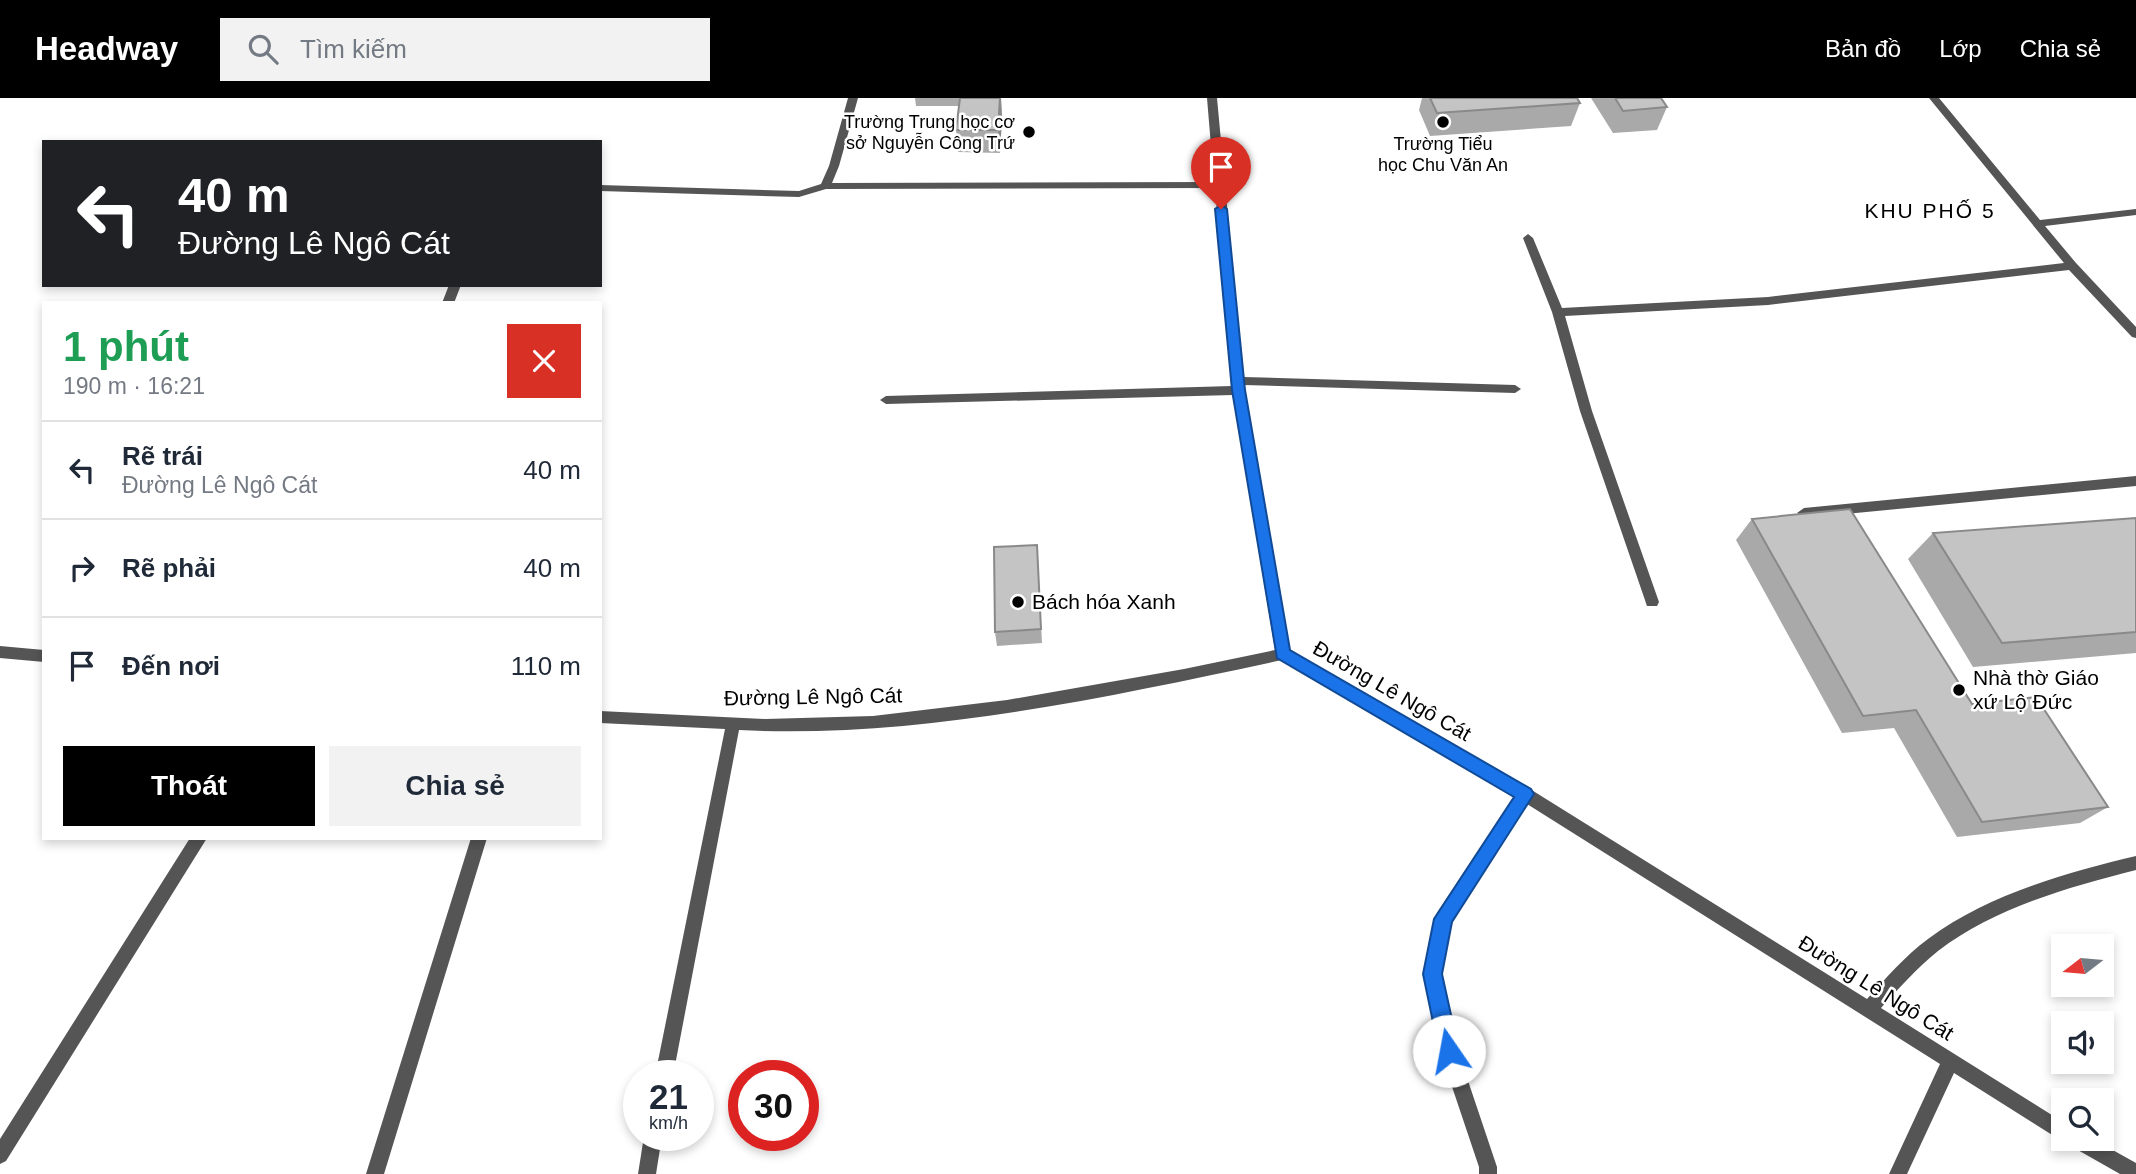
<!DOCTYPE html>
<html lang="vi">
<meta charset="utf-8">
<style>
body{margin:0;font-family:Helvetica,sans-serif;background:#f2f2f3;color:#1f2937;height:100vh;display:flex;flex-direction:column;font-size:26px;white-space:nowrap}
*{box-sizing:border-box;margin:0}
p{font-size:23px;color:#747a83}
.icon{flex:none;width:38px;height:38px;fill:none;stroke:currentColor;stroke-width:2;stroke-linecap:round;stroke-linejoin:round}
.map{position:relative;flex:1;overflow:hidden}
.side{position:absolute;left:42px;top:203px;width:560px;height:539px;display:flex;flex-direction:column;background:#fff;border-radius:0px;box-shadow:0 4px 10px #0003}
.side>*{flex:none}
.hud{position:absolute;left:42px;top:42px;width:560px;height:147px;border-radius:0px;box-shadow:0 4px 10px #0003;background:#202124;color:#fff;overflow:hidden}
.needle{width:46px;rotate:254deg}
.fabs{position:absolute;left:2051px;top:836px;display:grid;gap:14px}
.fabs a{display:grid;place-items:center;width:63px;height:63px;border-radius:0px;background:#fff;box-shadow:0 4px 10px #0003;font-size:35px}
.speed{position:absolute;left:623px;top:962px;display:flex;gap:14px;font-size:35px;font-weight:700;text-align:center}
.speed>*{display:grid;place-content:center;width:91px;height:91px;border-radius:50%;background:#fff;box-shadow:0 4px 10px #0003;line-height:1}
.speed small{font-size:18px;font-weight:400}
.speed .limit{border:10px solid #d22;background:#fff;color:#111}
.pin{position:absolute;display:grid;place-items:center;width:60px;height:60px;color:#fff;margin:-72px -30px;border-radius:50% 50% 50% 0;rotate:-45deg;box-shadow:0 0 7px #0007}
.pin .icon{rotate:45deg}
.me{position:absolute;width:77px;margin:-38px;rotate:348deg;stroke-linejoin:round;filter:drop-shadow(0 0 5px #0008)}
.turn{display:flex;align-items:center;gap:24px;height:147px;padding:0 21px;font-size:32px}
.turn .icon{width:91px;height:91px;stroke-width:2.5}
.turn b{display:block;font-size:49px;line-height:60px}
.round{display:grid;place-items:center;flex:none;width:74px;height:74px;border-radius:0px;background:#f2f2f3}
.head{display:flex;align-items:center;justify-content:space-between;height:119px;padding:0 21px}
h1{font-size:42px;font-weight:700;line-height:52px;color:#1e9e55}
.button{display:flex;gap:14px;margin-top:auto;padding:14px 21px}
.button a{flex:1;height:80px;border-radius:0px;background:#000;color:#fff;font-size:28px;font-weight:700;line-height:80px;text-align:center}
.button a+a{background:#f2f2f3;color:#1f2937}
ul{padding:0;list-style:none}
li{display:flex;align-items:center;gap:21px;height:98px;padding:0 21px;border-top:2px solid #e0e1e3}
li div{flex:1}
li b{display:block;font-size:26px}
li em{font-style:normal}
header{display:flex;align-items:center;gap:42px;box-sizing:border-box;height:98px;padding:0 35px;background:#000;color:#fff}
header strong{font-size:33px}
nav{display:flex;gap:38px;margin-inline-start:auto;font-size:24px}
.search{width:490px;height:63px;background:#f2f2f3;display:flex;align-items:center;gap:18px;box-sizing:border-box;padding:0 24px;border-radius:0px;color:#747a83;font-size:26px}
.map>svg:first-child{display:block}
</style>
<header>
<strong>Headway</strong>
<div class="search"><svg class="icon" aria-label="search" viewBox="0 0 24 24"><circle cx="10" cy="10" r="6"/><path d="M15 15l6 6"/></svg>Tìm kiếm</div>
<nav><a>Bản đồ</a><a>Lớp</a><a>Chia sẻ</a></nav>
</header>
<div class="map">
<svg width="2136" height="1076" viewBox="0 0 2136 1076">
<rect width="100%" height="100%" fill="#fff"/>
<g fill="none" stroke-linecap="round" stroke-linejoin="round">
<path fill="#555" fill-rule="evenodd" d="M848,0H858L839,68L832,85L1214,84L1207,0H1217L1243,279L1515,287L1521,291L1515,295L1244,287L1289,553L1530,691L1867,901C1886,880 1905,858 1928,841C1987,797 2065,775 2136,758V772C2069,789 1994,810 1938,853C1917,870 1899,890 1881,910L2063,1024V1041H2093L2136,1065V1076H2120L2069,1047L2066,1042L2063,1043L2057,1040L1954,975L1907,1076H1889L1940,966L1527,706L1451,824L1440,876L1458,953L1497,1069V1076H1479V1069L1440,953L1424,876L1437,815L1515,698L1282,562C1108,599 918,641 739,632L673,978H655L725,631L600,625V613L765,621L873,618L1007,602L1184,571L1275,552L1233,297L886,306L880,302L886,298L1232,288L1215,90L826,91L799,99L600,93V87L799,93L821,86L829,68Z
M1929,0H1939L2040,122L2136,111V117L2045,128L2076,165L2136,229V240L2132,239L2069,172L1768,207L1565,218L1592,313L1659,504L1657,508H1647L1580,313L1552,214L1523,140L1528,136L1533,140L1562,210L1768,199L2064,165Z
M449,187H461L454,205H442Z
M2136,378V388L1804,420L1797,415L1804,410Z
M0,548L44,552V564L0,560Z
M190,740H207L6,1063L0,1066V1041Z
M471,740H487L384,1076H366Z
M644,1038H662L656,1076H638Z"/>
</g>
<path fill="#a9a9a9" d="M915,0H1001L1002,20L1000,55L958,54L956,32L959,8H916Z
M1422,0H1577L1580,5L1571,28L1430,38L1419,12Z
M1591,0H1661L1667,9L1657,32L1613,35Z
M2136,420V555L1973,569L1908,461L1933,435Z
M1752,421L1972,606L2108,709L2080,725L1957,739L1894,630L1842,635L1736,442Z
M1037,447L1042,545L997,548L995,534Z"/>
<path fill="#898989" d="M1001,0L1002,20L1000,55L998,32Z"/>
<path fill="#c4c4c4" stroke="#898989" stroke-width="2" d="M960,0H1000L998,32H956Z
M1430,0H1577L1580,5L1437,15Z
M1615,0H1661L1667,9L1623,13Z
M1850,411L1972,606L2036,599L2108,709L1982,724L1916,612L1863,618L1752,421Z
M2136,420V534L2002,545L1933,435Z
M1037,447L1041,531L995,534L994,449Z"/>
<path fill="#1a73e8" stroke="#114b97" stroke-width="2" d="M1221,107L1227,111L1245,292L1290,552L1531,691L1534,696L1452,824L1442,876L1459,953L1456,960L1449,963L1442,960L1439,953L1423,876L1434,821L1514,699L1277,560L1232,292L1215,111Z"/>
<g fill="#000" stroke="#fff" stroke-width="2.5">
<circle cx="1443" cy="24" r="7"/>
<circle cx="1029" cy="34" r="7"/>
<circle cx="1018" cy="504" r="7"/>
<circle cx="1959" cy="592" r="7"/>
</g>
<g text-anchor="middle" stroke-width="5" stroke-linejoin="round" paint-order="stroke">
<g font-size="18" fill="#000" stroke="#fff" text-anchor="end">
<text x="1015" y="30">Trường Trung học cơ<tspan x="1015" dy="21">sở Nguyễn Công Trứ</tspan></text>
<text x="1443" y="52" text-anchor="middle">Trường Tiểu<tspan x="1443" dy="21">học Chu Văn An</tspan></text>
</g>
<g font-size="21" letter-spacing="2" fill="#000" stroke="#fff">
<text x="1930" y="120">KHU PHỐ 5</text>
</g>
<g font-size="21" fill="#000" stroke="#fff" text-anchor="start">
<text x="1032" y="511">Bách hóa Xanh</text>
<text x="1973" y="587">Nhà thờ Giáo<tspan x="1973" dy="24">xứ Lộ Đức</tspan></text>
</g>
<g font-size="21" fill="#000" stroke="#fff">
<text transform="translate(1392 593) rotate(30)" y="7">Đường Lê Ngô Cát</text>
<text transform="translate(813 599) rotate(-1)" y="7">Đường Lê Ngô Cát</text>
<text transform="translate(1876 890) rotate(32)" y="7">Đường Lê Ngô Cát</text>
</g>
</g>
</svg>
<div class="fabs">
<a><svg class="needle" viewBox="-14 -14 28 28"><path d="M0-13l5 13h-10z" fill="#e53935"/><path d="M0 13l5-13h-10z" fill="#747a83"/></svg></a>
<a><svg class="icon" aria-label="sound" viewBox="0 0 24 24"><path d="M4 9h4l5-4v14l-5-4H4zM17 9q2 3 0 6"/></svg></a>
<a><svg class="icon" aria-label="search" viewBox="0 0 24 24"><circle cx="10" cy="10" r="6"/><path d="M15 15l6 6"/></svg></a>
</div>
<div class="speed"><div>21<small>km/h</small></div><div class="limit">30</div></div>
<div class="pin" style="left:1221px;top:111px;background:#d93025"><svg class="icon" aria-label="arrive" viewBox="0 0 24 24"><path d="M6 21V4h12l-3 4 3 4H6"/></svg></div>
<svg class="me" style="left:1449px;top:953px" viewBox="-20 -20 40 40"><circle r="19" fill="#fff"/><path d="M0-13L10 11 0 6-10 11z" fill="#1a73e8"/></svg>
<div class="hud">
<div class="turn"><svg class="icon" aria-label="left" viewBox="0 0 24 24"><path d="M17 20v-9H6M10 6l-5 5 5 5"/></svg><div><b>40 m</b>Đường Lê Ngô Cát</div></div>
</div>
<section class="side">
<div class="head"><div><h1>1 phút</h1><p>190 m · 16:21</p></div><a class="round" style="background:#d93025;color:#fff"><svg class="icon" aria-label="close" viewBox="0 0 24 24"><path d="M6 6l12 12M18 6L6 18"/></svg></a></div>
<ul>
<li><svg class="icon" aria-label="left" viewBox="0 0 24 24"><path d="M17 20v-9H6M10 6l-5 5 5 5"/></svg><div><b>Rẽ trái</b><p>Đường Lê Ngô Cát</p></div><em>40 m</em></li>
<li><svg class="icon" aria-label="right" viewBox="0 0 24 24"><path d="M7 20v-9h11M14 6l5 5-5 5"/></svg><div><b>Rẽ phải</b></div><em>40 m</em></li>
<li><svg class="icon" aria-label="arrive" viewBox="0 0 24 24"><path d="M6 21V4h12l-3 4 3 4H6"/></svg><div><b>Đến nơi</b></div><em>110 m</em></li>
</ul>
<div class="button"><a>Thoát</a><a>Chia sẻ</a></div>
</section>
</div>
